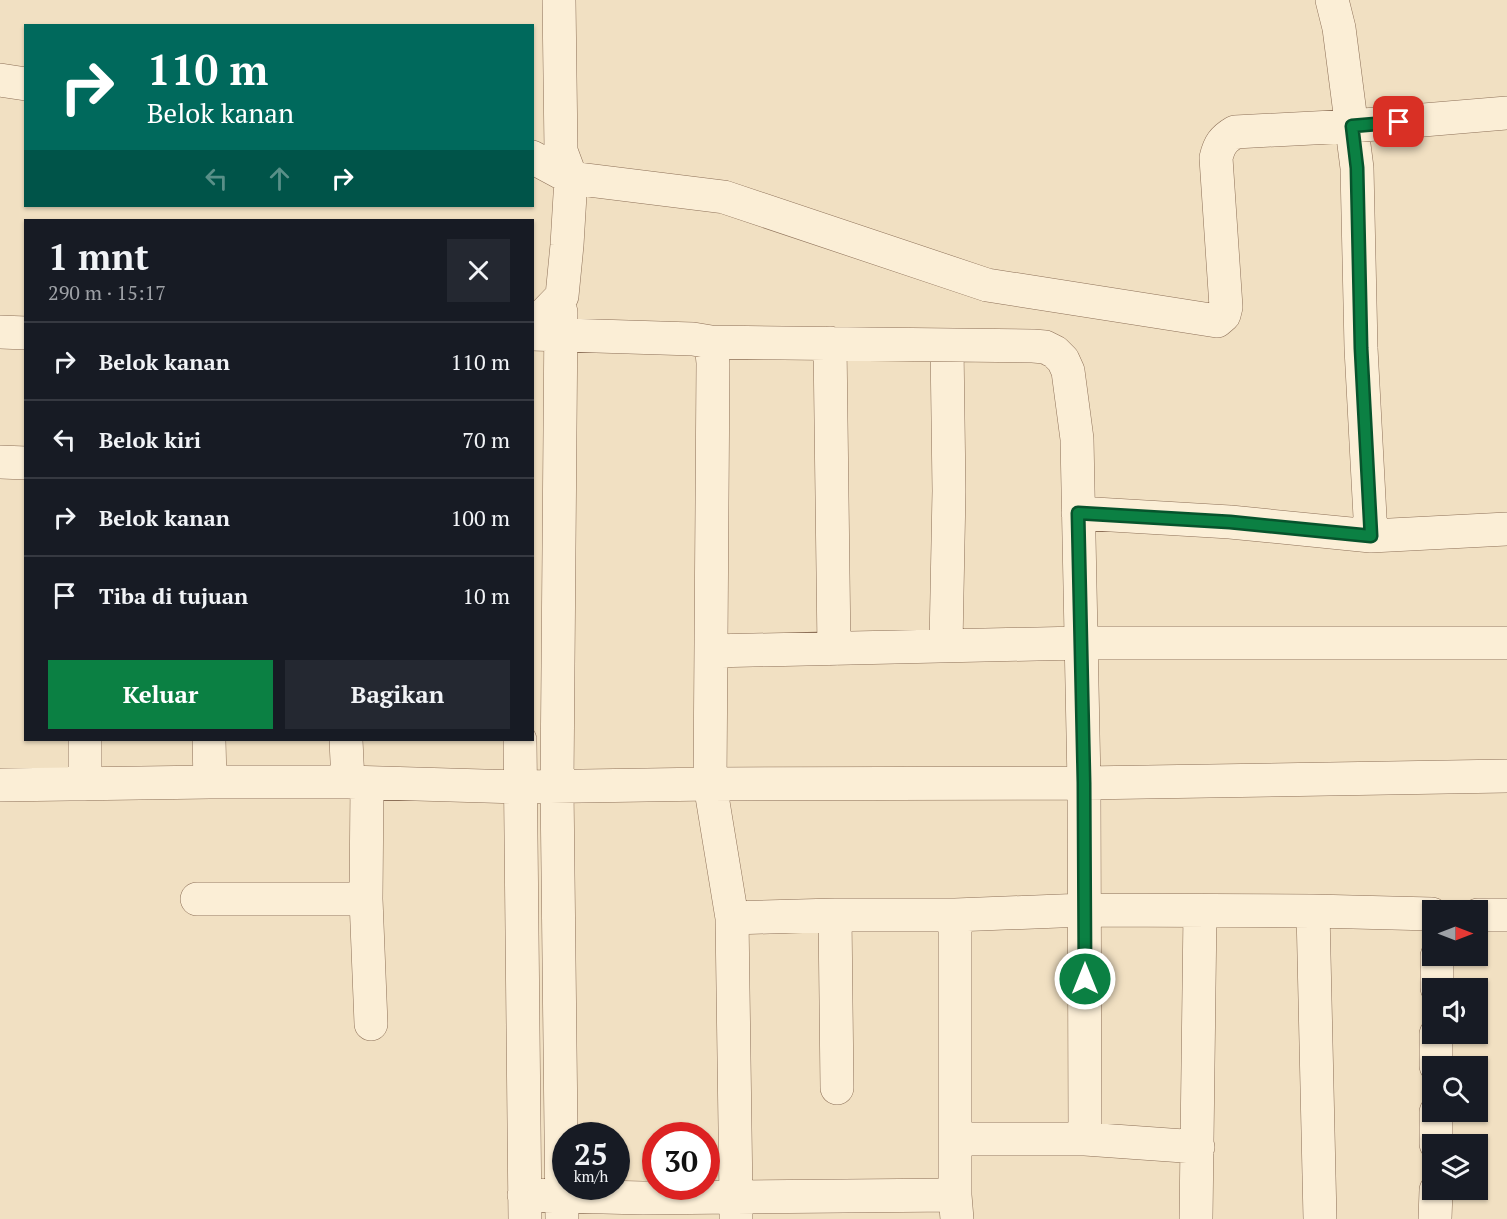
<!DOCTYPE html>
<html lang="id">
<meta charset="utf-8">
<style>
body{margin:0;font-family:"PT Serif",serif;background:#242831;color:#f1f3f6;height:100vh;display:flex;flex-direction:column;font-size:22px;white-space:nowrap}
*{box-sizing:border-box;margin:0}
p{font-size:20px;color:#9ea1a6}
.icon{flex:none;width:33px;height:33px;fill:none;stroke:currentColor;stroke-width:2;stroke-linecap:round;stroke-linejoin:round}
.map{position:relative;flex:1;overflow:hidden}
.panel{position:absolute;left:24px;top:219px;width:510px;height:522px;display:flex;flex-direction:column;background:#171b24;border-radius:0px;box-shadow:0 2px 4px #0004}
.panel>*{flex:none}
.hud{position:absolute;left:24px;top:24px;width:510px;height:183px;border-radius:0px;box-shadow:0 2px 4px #0004;background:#00695c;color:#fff;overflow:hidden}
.needle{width:39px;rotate:90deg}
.controls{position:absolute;left:1422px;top:900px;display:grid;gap:12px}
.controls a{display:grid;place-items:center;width:66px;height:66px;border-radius:0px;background:#171b24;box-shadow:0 2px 4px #0004;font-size:30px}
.speed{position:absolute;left:552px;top:1122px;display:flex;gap:12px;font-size:30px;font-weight:700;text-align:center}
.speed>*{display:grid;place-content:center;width:78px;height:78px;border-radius:50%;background:#171b24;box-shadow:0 2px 4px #0004;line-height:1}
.speed small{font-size:15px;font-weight:400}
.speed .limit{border:9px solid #d22;background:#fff;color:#111}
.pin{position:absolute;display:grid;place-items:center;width:51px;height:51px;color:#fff;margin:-26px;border-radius:12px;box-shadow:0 3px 9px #0006}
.me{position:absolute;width:66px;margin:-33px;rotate:0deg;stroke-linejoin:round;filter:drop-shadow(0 0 4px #0008)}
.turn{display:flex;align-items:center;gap:21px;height:126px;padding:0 24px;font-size:27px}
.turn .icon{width:78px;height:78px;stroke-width:2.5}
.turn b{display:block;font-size:42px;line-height:51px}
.lanes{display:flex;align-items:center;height:57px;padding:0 24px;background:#0003;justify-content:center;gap:30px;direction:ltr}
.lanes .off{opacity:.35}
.round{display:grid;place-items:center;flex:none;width:63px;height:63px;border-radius:0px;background:#242831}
.head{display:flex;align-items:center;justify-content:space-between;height:102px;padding:0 24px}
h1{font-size:36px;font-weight:700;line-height:45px}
.action{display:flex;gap:12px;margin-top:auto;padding:12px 24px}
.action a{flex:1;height:69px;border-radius:0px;background:#0b8043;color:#fff;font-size:24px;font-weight:700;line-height:69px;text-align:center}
.action a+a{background:#242831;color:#f1f3f6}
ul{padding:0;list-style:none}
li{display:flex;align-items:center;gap:18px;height:78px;padding:0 24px;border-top:2px solid #363941}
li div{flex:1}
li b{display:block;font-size:22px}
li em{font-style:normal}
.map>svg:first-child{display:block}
</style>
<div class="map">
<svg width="1507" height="1219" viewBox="0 0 1507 1219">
<rect width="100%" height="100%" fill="#f1e0c2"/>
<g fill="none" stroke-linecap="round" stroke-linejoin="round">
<g stroke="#8d7058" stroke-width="34">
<path id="minor" d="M559,0L561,151L571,178
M1332,0L1339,28L1357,168L1361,348L1371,536
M0,80L26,84
M532,157L571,178
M561,312L557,786L562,1218
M532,327L562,296L567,245L571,178L724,197L987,285L1217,321L1224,315L1226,307L1216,158C1219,145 1223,139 1235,132L1352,126L1507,113
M0,332L26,333
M711,342L1033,346L1045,347L1055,352L1063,360L1068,371L1077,439L1084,783L1085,1139
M830,343L834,649
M0,462L26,463
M1078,513L1230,522L1371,536L1507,529
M946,644L949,491L947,345
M711,651L1080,643H1507
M85,740V784
M209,740L210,782
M346,740L348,782
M520,740L525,1219
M367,784L366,899L371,1024
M0,785L210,782H348L519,787L710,784L1084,783L1507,776
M197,899H366
M1313,911L1320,1219
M835,915L837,1088
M955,915V1195L957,1219
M1478,915H1507
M732,918L835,915H955L1085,910L1313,911L1432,914
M1437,988V956
M1436,1066V1034
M955,1139H1085L1198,1147
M1436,1144V1112
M524,1195L643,1198L736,1197L732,918L710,784L713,363L711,342L693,339L532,334
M736,1219V1197L955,1195
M1196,1219L1200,912
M1435,1219L1436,1190"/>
</g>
<use href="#minor" stroke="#fbeed6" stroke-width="33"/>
</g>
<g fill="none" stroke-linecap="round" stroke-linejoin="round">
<g stroke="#07532c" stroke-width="15">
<path id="route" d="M1085,979L1084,783L1078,513L1230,522L1371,536L1361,348L1357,168L1352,126L1399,122"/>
</g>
<use href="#route" stroke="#0b8043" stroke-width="10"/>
</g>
</svg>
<div class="controls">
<a><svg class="needle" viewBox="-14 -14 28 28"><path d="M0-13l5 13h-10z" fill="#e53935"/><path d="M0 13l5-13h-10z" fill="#9ea1a6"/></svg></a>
<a><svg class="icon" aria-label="sound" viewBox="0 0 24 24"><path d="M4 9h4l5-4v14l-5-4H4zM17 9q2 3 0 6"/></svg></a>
<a><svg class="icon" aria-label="search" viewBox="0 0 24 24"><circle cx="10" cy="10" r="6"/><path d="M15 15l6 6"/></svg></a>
<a><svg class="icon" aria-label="layers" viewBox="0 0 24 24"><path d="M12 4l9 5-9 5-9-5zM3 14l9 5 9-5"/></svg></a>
</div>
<div class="speed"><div>25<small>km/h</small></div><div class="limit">30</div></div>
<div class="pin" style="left:1399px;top:122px;background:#d93025"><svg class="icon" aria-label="arrive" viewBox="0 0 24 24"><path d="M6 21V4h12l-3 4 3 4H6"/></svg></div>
<svg class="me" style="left:1085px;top:979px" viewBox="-20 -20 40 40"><circle r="17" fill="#0b8043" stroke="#fff" stroke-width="3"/><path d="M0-11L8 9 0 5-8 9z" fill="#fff"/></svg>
<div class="hud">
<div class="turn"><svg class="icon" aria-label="right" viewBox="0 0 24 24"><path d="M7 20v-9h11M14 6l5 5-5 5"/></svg><div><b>110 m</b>Belok kanan</div></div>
<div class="lanes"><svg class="icon off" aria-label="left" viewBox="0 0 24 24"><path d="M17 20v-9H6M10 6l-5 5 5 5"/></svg><svg class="icon off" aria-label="ahead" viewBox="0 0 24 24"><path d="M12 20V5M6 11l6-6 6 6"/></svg><svg class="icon" aria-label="right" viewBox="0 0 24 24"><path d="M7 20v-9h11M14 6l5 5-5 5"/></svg></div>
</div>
<section class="panel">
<div class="head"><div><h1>1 mnt</h1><p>290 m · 15:17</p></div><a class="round"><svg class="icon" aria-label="close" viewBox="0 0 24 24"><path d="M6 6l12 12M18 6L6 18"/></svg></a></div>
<ul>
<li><svg class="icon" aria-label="right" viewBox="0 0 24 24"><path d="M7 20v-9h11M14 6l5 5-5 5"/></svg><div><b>Belok kanan</b></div><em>110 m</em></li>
<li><svg class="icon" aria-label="left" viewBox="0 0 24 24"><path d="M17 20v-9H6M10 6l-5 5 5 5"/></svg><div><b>Belok kiri</b></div><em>70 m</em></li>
<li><svg class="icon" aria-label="right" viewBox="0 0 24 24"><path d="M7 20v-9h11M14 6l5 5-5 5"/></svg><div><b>Belok kanan</b></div><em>100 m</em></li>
<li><svg class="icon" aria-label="arrive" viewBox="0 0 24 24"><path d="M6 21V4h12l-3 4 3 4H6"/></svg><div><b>Tiba di tujuan</b></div><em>10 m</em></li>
</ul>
<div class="action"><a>Keluar</a><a>Bagikan</a></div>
</section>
</div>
